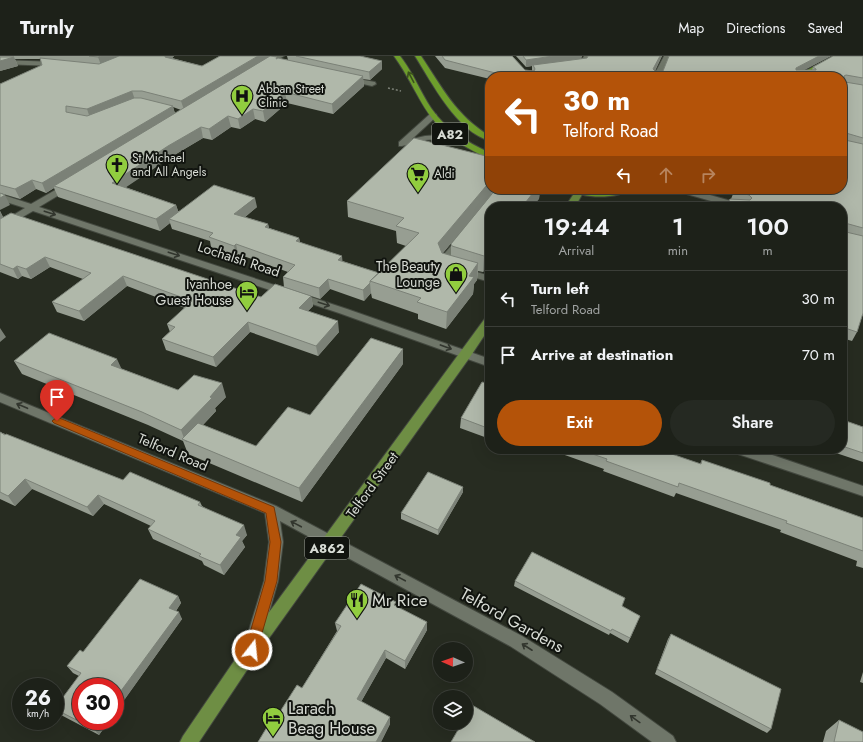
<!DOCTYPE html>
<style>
body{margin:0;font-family:Jost,sans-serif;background:#252922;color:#f1f3f6;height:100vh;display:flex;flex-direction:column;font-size:15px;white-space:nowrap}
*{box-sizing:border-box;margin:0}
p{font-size:13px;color:#a0a3a2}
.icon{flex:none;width:22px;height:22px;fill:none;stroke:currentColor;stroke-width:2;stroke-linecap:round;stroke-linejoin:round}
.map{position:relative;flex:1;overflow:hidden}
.details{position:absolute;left:485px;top:146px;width:362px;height:252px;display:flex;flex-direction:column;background:#1d2119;border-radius:16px;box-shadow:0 4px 16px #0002,0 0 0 1px #3b3e38}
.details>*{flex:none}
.guide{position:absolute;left:485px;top:16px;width:362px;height:122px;border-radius:16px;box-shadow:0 4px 16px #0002,0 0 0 1px #3b3e38;background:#b45309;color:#fff;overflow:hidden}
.needle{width:26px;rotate:272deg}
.buttons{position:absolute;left:433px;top:586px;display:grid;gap:8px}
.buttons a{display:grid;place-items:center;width:40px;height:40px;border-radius:50%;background:#1d2119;box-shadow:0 4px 16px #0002,0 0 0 1px #3b3e38;font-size:20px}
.speed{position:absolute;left:12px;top:622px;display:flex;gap:8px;font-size:20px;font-weight:700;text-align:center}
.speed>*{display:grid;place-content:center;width:52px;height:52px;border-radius:50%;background:#1d2119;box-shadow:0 4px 16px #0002,0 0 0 1px #3b3e38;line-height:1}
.speed small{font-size:10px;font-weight:400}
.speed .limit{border:6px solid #d22;background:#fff;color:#111}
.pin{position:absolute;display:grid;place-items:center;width:34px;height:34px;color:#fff;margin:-41px -17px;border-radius:50% 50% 50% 0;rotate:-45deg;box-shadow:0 0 4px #0007}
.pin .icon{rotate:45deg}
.me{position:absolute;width:44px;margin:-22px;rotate:16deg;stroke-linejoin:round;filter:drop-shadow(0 0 3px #0008)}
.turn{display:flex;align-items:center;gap:14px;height:84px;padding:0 12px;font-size:18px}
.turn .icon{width:52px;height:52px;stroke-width:2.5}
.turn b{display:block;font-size:28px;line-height:34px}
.lanes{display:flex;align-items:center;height:38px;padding:0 12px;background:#0003;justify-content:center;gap:20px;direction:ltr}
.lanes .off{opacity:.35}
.eta{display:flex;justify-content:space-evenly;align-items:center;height:68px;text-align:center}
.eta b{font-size:24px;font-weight:600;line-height:28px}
.action{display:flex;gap:8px;margin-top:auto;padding:8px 12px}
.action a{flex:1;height:46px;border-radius:24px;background:#b45309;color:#fff;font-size:16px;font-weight:600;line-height:46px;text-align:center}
.action a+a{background:#252922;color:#f1f3f6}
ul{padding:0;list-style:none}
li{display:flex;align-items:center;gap:12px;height:56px;padding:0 12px;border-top:1px solid #3b3e38}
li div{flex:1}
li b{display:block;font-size:15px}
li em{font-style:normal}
header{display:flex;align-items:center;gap:24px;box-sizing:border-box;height:56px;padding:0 20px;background:#1d2119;border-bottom:1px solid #3b3e38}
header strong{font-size:19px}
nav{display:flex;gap:22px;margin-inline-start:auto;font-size:14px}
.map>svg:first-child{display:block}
</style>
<header>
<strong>Turnly</strong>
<nav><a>Map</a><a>Directions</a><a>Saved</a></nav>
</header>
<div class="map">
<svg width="863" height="686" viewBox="0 0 863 686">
<rect width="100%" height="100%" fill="#272c21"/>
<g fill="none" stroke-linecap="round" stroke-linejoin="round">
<g stroke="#43483f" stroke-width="2">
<path id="minor" d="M276,0H284L266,11H262V9Z
M584,0H590L586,8L571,10V8L581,5Z
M664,0H670L661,21H653Z
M0,4L57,6L60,8L57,10L0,8Z
M347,21L375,26L376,28L372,30L345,24V22Z
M430,58H436L437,60L412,83L425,80L453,78H456V82L425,84L402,90H399V86Z
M71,125L75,128L74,130L39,151L347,253L490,303V311L339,257L33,155L0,174V167L25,152L0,144V138L31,148Z
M675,133H689L745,149L747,151H732L676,135Z
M460,182L465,185L449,204L450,208L490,220V226L442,212L439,204L457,183Z
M0,337L276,450L522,580L612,636L673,680L676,686H652L600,648L510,590L280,465L283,486L278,525L259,592L253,595L247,592L245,587L264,525L269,486L265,457L0,346Z
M734,393H755L863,430V440L735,397Z"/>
</g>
<g stroke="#43483f" stroke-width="2">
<path id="major" d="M577,133H583L584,135L575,151H565Z
M490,259V271L470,301L257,599L199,686H180L183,680L245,589L486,261Z"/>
</g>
<g stroke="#43483f" stroke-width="2">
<path id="highway" d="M394,0H400L403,4C414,19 421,37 431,52C446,74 467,86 490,97V102C482,100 475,96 468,92C424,69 420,36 394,0Z
M415,0H421C442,31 456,60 490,80V85C457,76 432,27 415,0Z
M834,0H842L803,21H794Z
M571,133L600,135L629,133C620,143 580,143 571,133Z"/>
</g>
<path stroke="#7c8077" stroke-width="1.5" stroke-dasharray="2 2" stroke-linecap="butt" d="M388,32L401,35"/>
<use href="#minor" fill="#6f7669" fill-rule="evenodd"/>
<use href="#major" fill="#6e8e44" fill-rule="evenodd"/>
<use href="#highway" fill="#6e9e2c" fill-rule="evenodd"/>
</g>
<path fill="#979e92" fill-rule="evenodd" d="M0,0H174L172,2L202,10L220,0H273L277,2L288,4L287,0H360L382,5V13L370,24L363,23L364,30L333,58L287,47L265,66L255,63L240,73L231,71L212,84L203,82L171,101L125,131L176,149L178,155L257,151L245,161L268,168L269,172L299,182L300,186L342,205L379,217L406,190L397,187L396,175L348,161L347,145L490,133H540L539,143L490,151V207L483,216L478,215L477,224L474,228L473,238L446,273L418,263V258L372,242L371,237L364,245L330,233L320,243L284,231L283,221L288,216L238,198L236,200L211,191L210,185L172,173L170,167L160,175L58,141L54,132L46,137L36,133L20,143L0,137V28L42,9L40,3H15L18,10L0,15ZM173,51L181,54L175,57ZM486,145H487L451,188V200L443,197Z
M435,0H512L525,14L532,15V10L526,11L516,0H582L581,3L662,0L655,15H663L669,0H831L804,14H812L813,11L863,0V257L857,276L852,285L842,282V214L843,213H842V151L731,143L735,133L842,21H490V23L445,12Z
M489,31H490V40L489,39Z
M0,155L3,161L261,241L311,240L313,250L308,255L339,276L318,300L250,276L216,311L166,294L162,283L170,276L167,268L185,252L127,230L84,265L57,256L52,246L83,223L50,211L31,223L22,220L18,223L0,216Z
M14,305L122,313L178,334L226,341L215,352L216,355L203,369L256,390L403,308L302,446L188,398L183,385L148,369L22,318Z
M490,328V383L460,372L461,362Z
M842,340L843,364L863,371V406L836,397V395L829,393H842Z
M0,376L123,424L200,446L202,450L247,479L242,485L245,491L224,519L204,509L202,505L153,483L148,473L151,470L104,448L93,460L32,433L15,450L0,443Z
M548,393H657L700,408L702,404L770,429L863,462V512L856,510L857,505L780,476L781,474L676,437L674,441L603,415L604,413Z
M463,431V436L438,479L401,463V457Z
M515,525L622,551L640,560L628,587L610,577L609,579L514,530Z
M178,540L181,547L176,555L182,563L99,679L61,659L55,653L79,620L73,617L67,610L83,596Z
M397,550L427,574L405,613L386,602L361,646L390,668L381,686H258L302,632L337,575L335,567Z
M671,578L771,673L767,677L655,618L668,583Z
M863,616V627L860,626Z
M839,664L863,686H823L826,675Z"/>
<path fill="#7b8177" d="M101,0H128L101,9L98,1Z
M165,0H174L167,9L165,1Z
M258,0H273L184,54L181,45Z
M553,0H582L580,4L533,9L532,10L526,11V4Z
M660,0H662L652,20L653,13Z
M819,0H831L793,20L796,12Z
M14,1L18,10L0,15V5Z
M382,5V13L370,24L369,16Z
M363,20L364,30L333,58L332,48Z
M132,35L135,44L90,62L87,53Z
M285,36L287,47L265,66L263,55Z
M173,50L175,59L54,130V132L46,137L42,127Z
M253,53L255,63L240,73L238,63Z
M228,60L231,71L212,84L209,73Z
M201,71L203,82L171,101L116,138L112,127L168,90Z
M32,124L36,133L20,143L15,133Z
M490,128V133H492L491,144L486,145L438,203V187L487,129Z
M536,133H540L539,143L533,151H522Z
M5,139L10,149L0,154V142Z
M255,142L257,151L237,168L234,158Z
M176,149L180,160L169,163L170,167L160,175L156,163Z
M0,155L4,163L0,166Z
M268,168L270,178L265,171Z
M299,182L301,192L296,185Z
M236,188L238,198L236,200L234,190Z
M490,192V207L483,216L484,200Z
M342,200L343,210L338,204Z
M45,201L50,211L31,223L26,213Z
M478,207L477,224L474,228L473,238L446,273L447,256L469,220Z
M17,210L22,220L18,223L13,213Z
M123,220L127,230L84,265L79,255Z
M328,223L330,233L320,243L319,232Z
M370,227L371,237L364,245L363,234Z
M311,240L313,250L301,262L299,252Z
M338,265L339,276L318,300L316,290Z
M248,266L250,276L216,311L213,301Z
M0,272L6,281L0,286Z
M403,293V308L302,446L299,432Z
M117,303L123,316L111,309Z
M222,327L226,341L215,352L216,355L187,386L185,385L181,374Z
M25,423L32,433L15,450L8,440Z
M463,431V436L438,479V474Z
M98,439L104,448L93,460L87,451Z
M244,469L247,479L242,485L245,491L224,519L220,509L236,479Z
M178,540L181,547L173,559L169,552Z
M179,556L182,563L115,657V643Z
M427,566V574L405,613V605Z
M385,594L386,602L358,651L357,643Z
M390,661V668L381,686H376Z
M99,665H109L99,679L94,673Z"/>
<path fill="#b0b8aa" stroke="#7b8177" d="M89,0H101L98,1Z
M119,0H165V1L202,10L220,0H258L181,45L142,35H132L87,53L66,50V56L87,60L134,42H141L173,50L42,127L32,124L15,133L0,129V28L42,9L40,2L99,8Z
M270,0L277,1L276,3L278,2L363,20L332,48L285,36L263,55L253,53L238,63L228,60L209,73L201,71L168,90L112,127L176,149L156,163L54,130Z
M296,0H360L382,5L369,16Z
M442,0H512L525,14L534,15L535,13L533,9L587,2L588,0H660L653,13L655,15H663L669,0H819L796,12V14H816V13L813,11L833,0H863V22L846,19L844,20L845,26L863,29V82L846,77L844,79L845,84L863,88V172L845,167L846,176L863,180V257L857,276L842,271V218L847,204L842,202V151H726L730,143L750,144L752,142L749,139L734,135L735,133H842V21H511L445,4Z
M523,0H553L526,4Z
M0,1H14L0,5Z
M414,82L490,101V128L487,129L438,187L442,197L478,207L469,220L474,221L447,256L417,246L421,242L370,225L419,177L396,170L404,162L347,145Z
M214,129L255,142L234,158L268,168L265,171L299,182L296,185L342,200L338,204L379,217L370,225V227L363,234L328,223L319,232L283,221L295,209L236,188L234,190L209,181L213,177L169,163Z
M496,133H536L522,151H490V192L484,200L452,190L451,188Z
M0,137L5,139L0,142Z
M11,157L261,241L275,228L311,240L299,252L338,265L316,290L248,266L213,301L162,283L175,271L167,268L192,245L123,220L79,255L52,246L91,217L45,201L26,213L17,210L13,213L0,208V163Z
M49,277L117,303L111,309L178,334L194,319L222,327L210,341L212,342L181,374L142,356L14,305Z
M371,282L403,293L299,432L182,383L198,367L256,390L288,351L310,359Z
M482,326L490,328V373L461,362Z
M842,340L846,341L843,364L863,371V397L842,390Z
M0,376L5,379L6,378L123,424L130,416L200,446L198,449L244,469L236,479L241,481L220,509L199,500L201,498L148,473L155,465L153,464L98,439L87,451L25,423L8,440L0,436Z
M578,393H657L701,408L702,404L770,427V429L863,462V495L786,467L787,465L679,427L678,431L606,405L607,403Z
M428,416L463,431L438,474L401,457Z
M532,496L625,542L622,550L640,560L630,582L612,573L611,575L515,525Z
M140,523L178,540L169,552L179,556L115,643V631H81V665H99L94,673L55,653V652L81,617L67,610L80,594L83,596Z
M361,528L396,546L394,549L427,566L405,605L385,594L357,643L390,661L376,686H258L267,671L269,673L297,629L302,632L341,570L335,567Z
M671,578L781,633L771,673L657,613Z
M472,649L535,686H451L462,667H466V659Z
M839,664L863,676V686H834Z"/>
<defs><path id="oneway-shaft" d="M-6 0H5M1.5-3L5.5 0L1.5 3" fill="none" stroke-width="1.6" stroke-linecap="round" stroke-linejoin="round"/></defs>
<use stroke="#3b521c" href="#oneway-shaft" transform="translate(411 21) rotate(-118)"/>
<g stroke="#32362e">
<use href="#oneway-shaft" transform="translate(50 157) rotate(18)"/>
<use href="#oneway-shaft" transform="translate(174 198) rotate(18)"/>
<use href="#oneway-shaft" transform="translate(324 248) rotate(18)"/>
<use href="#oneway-shaft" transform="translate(446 291) rotate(20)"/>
<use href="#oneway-shaft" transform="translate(22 350) rotate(-157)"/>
<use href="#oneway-shaft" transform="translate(296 468) rotate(-152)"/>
<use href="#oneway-shaft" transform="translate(400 522) rotate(-152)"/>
<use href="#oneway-shaft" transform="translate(527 591) rotate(-147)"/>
<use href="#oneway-shaft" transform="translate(635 663) rotate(-144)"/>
</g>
<path fill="#b45309" stroke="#753606" d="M57,361L274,451L281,486L277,525L256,598L252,599L247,598L245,594L265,525L270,486L266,457L54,367L52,365Z"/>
<defs>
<g id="hospital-pin" transform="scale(1.15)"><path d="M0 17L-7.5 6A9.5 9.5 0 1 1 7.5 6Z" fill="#91cd3f" stroke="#11140f"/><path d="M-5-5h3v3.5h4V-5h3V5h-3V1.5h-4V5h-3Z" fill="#111"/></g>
<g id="church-pin" transform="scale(1.15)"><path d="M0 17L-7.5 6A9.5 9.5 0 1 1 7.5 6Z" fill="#91cd3f" stroke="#11140f"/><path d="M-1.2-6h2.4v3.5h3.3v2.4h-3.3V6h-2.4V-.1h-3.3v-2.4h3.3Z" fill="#111"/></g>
<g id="supermarket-pin" transform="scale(1.15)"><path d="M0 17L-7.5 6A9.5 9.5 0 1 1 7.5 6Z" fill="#91cd3f" stroke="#11140f"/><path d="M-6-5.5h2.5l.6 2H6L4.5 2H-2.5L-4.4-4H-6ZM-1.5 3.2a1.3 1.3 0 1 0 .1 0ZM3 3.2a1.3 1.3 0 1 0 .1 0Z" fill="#111"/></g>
<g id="shop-pin" transform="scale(1.15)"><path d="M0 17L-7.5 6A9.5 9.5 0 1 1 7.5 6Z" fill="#91cd3f" stroke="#11140f"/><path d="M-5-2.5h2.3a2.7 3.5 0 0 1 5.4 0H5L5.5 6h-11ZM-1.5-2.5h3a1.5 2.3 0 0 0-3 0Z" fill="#111"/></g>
<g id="hotel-pin" transform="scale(1.15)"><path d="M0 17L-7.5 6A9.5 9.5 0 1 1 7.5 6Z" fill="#91cd3f" stroke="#11140f"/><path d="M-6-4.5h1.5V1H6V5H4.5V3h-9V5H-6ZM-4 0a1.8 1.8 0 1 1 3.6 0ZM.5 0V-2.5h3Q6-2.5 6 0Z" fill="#111"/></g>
<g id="restaurant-pin" transform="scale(1.15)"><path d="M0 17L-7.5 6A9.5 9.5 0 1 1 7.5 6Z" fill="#91cd3f" stroke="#11140f"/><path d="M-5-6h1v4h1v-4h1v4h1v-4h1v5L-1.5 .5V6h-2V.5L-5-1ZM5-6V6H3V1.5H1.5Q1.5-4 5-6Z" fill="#111"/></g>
</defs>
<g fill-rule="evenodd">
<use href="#hospital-pin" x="242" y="40"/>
<use href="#church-pin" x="117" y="109"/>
<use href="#supermarket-pin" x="418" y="118"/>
<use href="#shop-pin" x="456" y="218"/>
<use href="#hotel-pin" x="247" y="236"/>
<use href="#restaurant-pin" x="357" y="544"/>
<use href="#hotel-pin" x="273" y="662"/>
</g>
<g text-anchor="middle" stroke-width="4" stroke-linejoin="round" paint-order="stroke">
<g font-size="12" fill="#d7dbd4" stroke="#11140f" text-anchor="start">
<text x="258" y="37">Abban Street<tspan x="258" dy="14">Clinic</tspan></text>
<text x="132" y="106">St Michael<tspan x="132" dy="14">and All Angels</tspan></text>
<text x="434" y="122">Aldi</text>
</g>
<g fill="#11140f" stroke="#9c9f99" stroke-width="1">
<rect x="432" y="67" width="36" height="22" rx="3"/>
<rect x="305" y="481" width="44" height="22" rx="3"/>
</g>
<g font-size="13" font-weight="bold" fill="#d7dbd4">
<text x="450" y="83">A82</text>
<text x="327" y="497">A862</text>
</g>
<g font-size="14" fill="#d7dbd4" stroke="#11140f">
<text transform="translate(239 203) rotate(18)" y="5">Lochalsh Road</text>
<text transform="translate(173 396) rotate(23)" y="5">Telford Road</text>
<text transform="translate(372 429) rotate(-54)" y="5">Telford Street</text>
</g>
<g font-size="14" fill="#d7dbd4" stroke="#11140f" text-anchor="end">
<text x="440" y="215">The Beauty<tspan x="440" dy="16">Lounge</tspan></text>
<text x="232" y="233">Ivanhoe<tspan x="232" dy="16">Guest House</tspan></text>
</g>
<g font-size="17" fill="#d7dbd4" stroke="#11140f" text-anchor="start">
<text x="372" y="550">Mr Rice</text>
<text x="288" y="658">Larach<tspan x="288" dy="20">Beag House</tspan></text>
</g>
<g font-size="17" fill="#d7dbd4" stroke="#11140f">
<text transform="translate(512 564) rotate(29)" y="6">Telford Gardens</text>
</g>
</g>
</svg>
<div class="buttons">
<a><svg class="needle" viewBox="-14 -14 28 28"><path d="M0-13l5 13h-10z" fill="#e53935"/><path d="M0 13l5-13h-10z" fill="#a0a3a2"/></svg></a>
<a><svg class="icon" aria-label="layers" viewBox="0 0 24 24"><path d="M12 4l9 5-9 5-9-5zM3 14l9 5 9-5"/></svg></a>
</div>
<div class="speed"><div>26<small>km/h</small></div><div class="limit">30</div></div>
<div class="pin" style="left:57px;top:365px;background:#d93025"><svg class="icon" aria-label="arrive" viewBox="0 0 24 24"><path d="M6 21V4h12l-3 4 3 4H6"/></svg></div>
<svg class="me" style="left:252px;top:594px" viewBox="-20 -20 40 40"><circle r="17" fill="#b45309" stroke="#fff" stroke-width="3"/><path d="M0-11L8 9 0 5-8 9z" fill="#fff"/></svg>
<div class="guide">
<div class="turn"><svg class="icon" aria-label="left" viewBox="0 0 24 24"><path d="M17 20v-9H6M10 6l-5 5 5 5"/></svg><div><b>30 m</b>Telford Road</div></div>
<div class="lanes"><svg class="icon" aria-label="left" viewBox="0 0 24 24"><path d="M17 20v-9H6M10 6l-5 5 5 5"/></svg><svg class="icon off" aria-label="ahead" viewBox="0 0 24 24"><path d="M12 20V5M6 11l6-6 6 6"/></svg><svg class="icon off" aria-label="right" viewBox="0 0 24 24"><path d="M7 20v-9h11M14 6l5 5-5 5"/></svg></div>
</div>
<section class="details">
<div class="eta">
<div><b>19:44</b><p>Arrival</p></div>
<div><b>1</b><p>min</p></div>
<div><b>100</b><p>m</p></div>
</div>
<ul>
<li><svg class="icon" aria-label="left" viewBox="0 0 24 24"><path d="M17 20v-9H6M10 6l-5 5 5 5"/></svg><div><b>Turn left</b><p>Telford Road</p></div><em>30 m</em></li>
<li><svg class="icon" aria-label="arrive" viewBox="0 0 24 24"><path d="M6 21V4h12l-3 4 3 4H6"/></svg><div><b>Arrive at destination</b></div><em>70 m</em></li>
</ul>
<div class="action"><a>Exit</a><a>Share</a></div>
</section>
</div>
